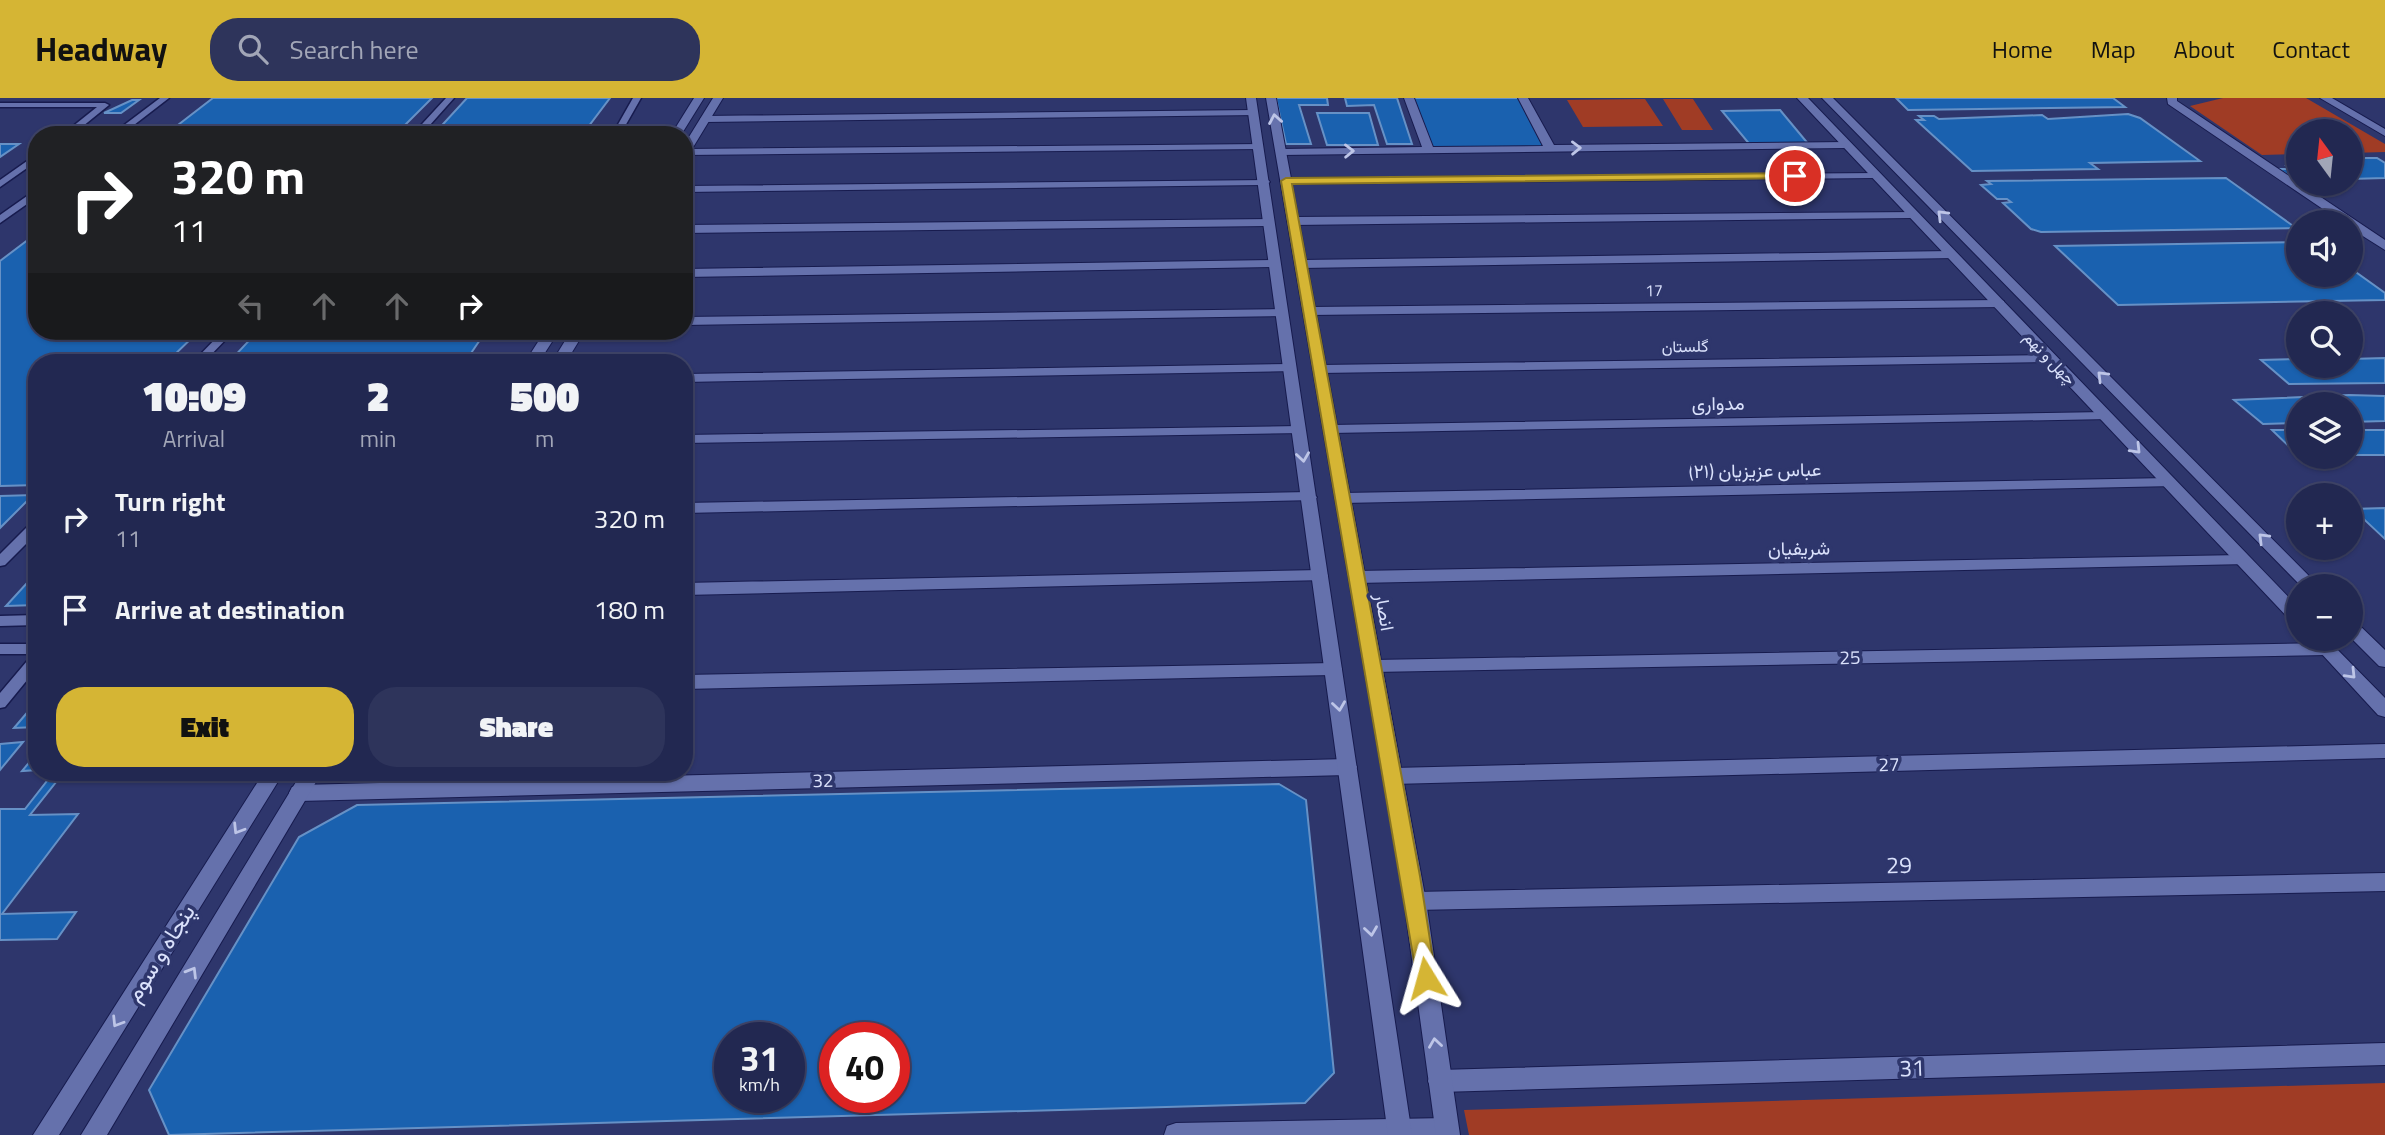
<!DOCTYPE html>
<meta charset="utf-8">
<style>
body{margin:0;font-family:"Titillium Web",Vazirmatn,sans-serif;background:#2e345b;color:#f1f3f6;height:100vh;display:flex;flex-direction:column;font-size:26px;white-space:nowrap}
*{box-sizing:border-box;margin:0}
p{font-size:23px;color:#a2a6b7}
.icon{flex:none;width:38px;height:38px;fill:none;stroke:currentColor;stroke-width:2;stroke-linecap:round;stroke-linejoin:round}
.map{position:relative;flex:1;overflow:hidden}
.drawer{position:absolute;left:28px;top:256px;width:665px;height:427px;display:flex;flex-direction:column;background:#222851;border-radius:28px;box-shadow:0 2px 5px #0004,0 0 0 2px #3f4468}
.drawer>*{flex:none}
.banner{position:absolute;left:28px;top:28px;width:665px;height:214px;border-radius:28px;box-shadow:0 2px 5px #0004,0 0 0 2px #3f4468;background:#202124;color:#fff;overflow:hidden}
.needle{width:46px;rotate:345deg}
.tools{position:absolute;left:2286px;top:21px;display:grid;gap:14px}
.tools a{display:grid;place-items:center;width:77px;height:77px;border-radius:50%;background:#222851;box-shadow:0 2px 5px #0004,0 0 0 2px #3f4468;font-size:35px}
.speed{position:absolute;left:714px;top:924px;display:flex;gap:14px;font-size:35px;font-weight:700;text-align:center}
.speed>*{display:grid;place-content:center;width:91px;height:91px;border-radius:50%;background:#222851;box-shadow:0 2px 5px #0004,0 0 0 2px #3f4468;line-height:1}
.speed small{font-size:18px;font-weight:400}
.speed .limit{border:10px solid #d22;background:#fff;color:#111}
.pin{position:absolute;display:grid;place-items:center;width:60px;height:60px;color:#fff;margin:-30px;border:4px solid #fff;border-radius:50%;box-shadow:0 2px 7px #0007}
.me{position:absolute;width:77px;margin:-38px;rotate:352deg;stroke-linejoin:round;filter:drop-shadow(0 0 5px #0008)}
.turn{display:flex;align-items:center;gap:24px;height:147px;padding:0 28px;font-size:32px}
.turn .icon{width:91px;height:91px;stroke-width:2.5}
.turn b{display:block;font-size:49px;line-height:60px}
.lanes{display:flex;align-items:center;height:66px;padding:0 28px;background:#0003;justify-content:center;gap:35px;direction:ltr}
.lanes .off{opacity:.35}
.eta{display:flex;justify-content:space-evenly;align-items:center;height:119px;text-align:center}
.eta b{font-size:42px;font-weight:800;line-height:49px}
.button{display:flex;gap:14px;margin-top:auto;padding:14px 28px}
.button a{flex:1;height:80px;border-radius:28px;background:#d5b534;color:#111;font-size:28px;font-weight:800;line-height:80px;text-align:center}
.button a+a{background:#2e345b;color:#f1f3f6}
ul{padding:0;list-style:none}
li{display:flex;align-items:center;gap:21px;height:91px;padding:0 28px}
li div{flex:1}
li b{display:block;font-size:26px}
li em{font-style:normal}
header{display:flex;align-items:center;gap:42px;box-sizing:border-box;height:98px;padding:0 35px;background:#d5b534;color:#111}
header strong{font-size:33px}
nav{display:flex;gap:38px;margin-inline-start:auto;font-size:24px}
.search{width:490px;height:63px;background:#2e345b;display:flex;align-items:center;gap:18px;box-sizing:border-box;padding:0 24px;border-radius:28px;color:#a2a6b7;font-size:26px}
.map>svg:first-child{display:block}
</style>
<header>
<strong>Headway</strong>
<div class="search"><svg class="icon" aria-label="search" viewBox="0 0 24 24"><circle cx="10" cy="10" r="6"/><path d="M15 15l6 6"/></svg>Search here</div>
<nav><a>Home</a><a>Map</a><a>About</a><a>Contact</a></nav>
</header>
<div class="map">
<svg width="2385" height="1037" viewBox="0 0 2385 1037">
<rect width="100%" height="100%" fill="#2e366c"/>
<path fill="#a03c25" d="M2223,0H2306L2385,46V54L2350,55V33H2298V56L2262,57L2190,8Z
M1645,1L1663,28L1583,29L1567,2Z
M1663,1H1693L1713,32H1682Z
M2385,985V1037H1469L1464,1012Z"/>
<path fill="#1a61af" stroke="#6691c6" stroke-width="2" fill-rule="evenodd" d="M213,0H432L395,37H165Z
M467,0H610L582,37H433Z
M1276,0H1327L1328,7H1299L1311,46H1286Z
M1345,0H1397L1412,46H1387L1374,7L1347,8Z
M1413,0H1520L1547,50L1432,52Z
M1896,0H2113L2125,9L1908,12Z
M132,2H139L121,15H104Z
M1780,12L1810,48H1751L1722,13Z
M1317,15H1369L1378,47H1327Z
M2128,16L2140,20L2200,63L2090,65L2098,71L1972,73L1916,22H1924L1919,18H1934L1939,21L2042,17L2048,21Z
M0,46H19L0,59Z
M2350,60H2377L2385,65V80L2350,81Z
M2287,68H2298V84L2279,71H2291Z
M2226,80L2296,130L2041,134L2031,131L2003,105L2011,104L2007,101H1997L1981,87L1991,86L1987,83Z
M2301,86H2335L2340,89L2307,90Z
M37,135V233H199L167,264H37V387L0,388V163Z
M2298,144V177H2350V170L2385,195V202L2118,207L2055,148Z
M258,233H486L465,264H229Z
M2385,260V285L2289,286L2261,262L2298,261V268H2350V261Z
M2349,297L2385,298V323L2350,324V306H2298V325L2263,326L2234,302Z
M2272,332H2298V357Z
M2350,332H2385V357H2350Z
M33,397L0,430V398Z
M2385,410V441L2353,411Z
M37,474V507L6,508Z
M37,603V629L14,630Z
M23,644L0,672V646Z
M37,655V672L22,673Z
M54,674H64L30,717L78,716L2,816L76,814L57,841L0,842V711H25Z
M1279,686L1306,702L1334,975L1305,1005L169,1037L149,992L299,739L357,707ZM730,940H789V999H730ZM835,940H894V999H835Z"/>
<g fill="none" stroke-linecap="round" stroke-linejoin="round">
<g stroke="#171b4e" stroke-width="3">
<path id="service" d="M160,0H169L121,37H111Z
M446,0H454L421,37H412Z
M633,0H641L620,37H612Z
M0,5H105L109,7L72,37H62L97,9H0Z
M37,56V63L0,89V82Z
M37,91V99L0,125V117Z
M223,233H234L204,264H193Z
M37,423V435L5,467L0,468V456L32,424Z
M37,517V527L0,528V518Z
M0,546H37V570L5,609L0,610V595L33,556H0Z"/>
</g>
<g stroke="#171b4e" stroke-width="2">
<path id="minor" d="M1404,0H1414L1433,49L1543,48L1518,0H1528L1554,47L1847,44L1852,47L1847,50L1281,57L1276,54L1281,51L1422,49Z
M2167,0H2177V3L2385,142V152L2350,130V124H2342L2168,6Z
M2320,0H2332L2385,31V38Z
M1254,12L1258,13V17L705,24L700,21L705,18Z
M1263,46V50L1259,51L684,57L686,51Z
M1880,75V79L1876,80L1286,86L1280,83L1286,80Z
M1268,82L1270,84L1264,87L684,94V88Z
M1917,114V118L1913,120L1293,127L1287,123L1293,119Z
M1273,121V127L1269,128L684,135V127Z
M1951,153L1957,157L1955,160L1301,170L1295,166L1301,162Z
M1275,162L1279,163V169L684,179V171Z
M1999,202L2004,203V209L1310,217L1303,213L1310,209Z
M1282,211L1287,212V218L684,227V219Z
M2051,257L2058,261L2056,264L1320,275L1313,271L1320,267Z
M1290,266L1295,267V273L684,284V276Z
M2105,314L2112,318L2110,321L1331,335L1324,331L1331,327Z
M1299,328L1304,329V335L684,345V337Z
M2169,380L2177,385L2175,388L1343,405L1335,400L1343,395Z
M1309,394L1317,399L1315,402L684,415V405Z
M2242,457L2248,458L2250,462L2248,466L1357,485L1349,479L1357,473Z
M1320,472L1326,474L1328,478L1326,482L684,497V485Z
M2327,545L2336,551L2327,557L1373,574L1364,568L1373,562Z
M1333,565L1339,566L1342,571L1339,576L1333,577L684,591V577Z
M2385,646V660L1393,686L1386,683L1383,678L1386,673L1393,670Z
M1347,661L1354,664L1357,669L1354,674L1347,677L299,703L292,701L289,695L292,689L299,687Z
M2385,775V793L1415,812L1407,809L1404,803L1407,797L1415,794Z
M2385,945V967L1440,994L1431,991L1428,983L1431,975L1440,972Z
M1447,1020L1456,1023L1459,1032L1457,1037H1164L1167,1028L1176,1025Z"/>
</g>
<g stroke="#171b4e" stroke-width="2">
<path id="tertiary" d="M694,0H704L681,37H671Z
M713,0H723L689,56L684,59V47Z
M1246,0H1256L1412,1037H1388Z
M1266,0H1276L1426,803L1460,1037H1436L1404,803Z
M1797,0H1808L2298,509V526L2292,524Z
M1822,0H1833L2319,488H2301Z
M545,233H559L539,264H525Z
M571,233H585L566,264H552Z
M2350,522L2356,524L2385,552V569L2379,568L2350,539Z
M2308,541H2327L2385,600V619L2378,617Z
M264,674H284L59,1037H33Z
M302,674H322L107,1037H81Z"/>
</g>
<use href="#service" fill="#6571ac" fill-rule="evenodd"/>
<use href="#minor" fill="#6571ac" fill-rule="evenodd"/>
<use href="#tertiary" fill="#6571ac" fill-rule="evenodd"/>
</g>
<defs><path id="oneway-chevron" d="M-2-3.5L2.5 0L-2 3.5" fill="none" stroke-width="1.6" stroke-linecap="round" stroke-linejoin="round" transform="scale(1.75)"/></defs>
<g stroke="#bdc5e7">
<use href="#oneway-chevron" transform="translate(1275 21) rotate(-100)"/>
<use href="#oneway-chevron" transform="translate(1576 50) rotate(-1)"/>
<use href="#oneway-chevron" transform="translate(1349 53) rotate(-1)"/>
<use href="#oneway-chevron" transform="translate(1942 117) rotate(-135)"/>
<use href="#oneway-chevron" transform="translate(2102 278) rotate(-135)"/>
<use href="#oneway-chevron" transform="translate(2136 351) rotate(46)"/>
<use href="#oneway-chevron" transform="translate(1303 359) rotate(82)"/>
<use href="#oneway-chevron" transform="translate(2263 440) rotate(-135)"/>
<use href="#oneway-chevron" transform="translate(2351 576) rotate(46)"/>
<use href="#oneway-chevron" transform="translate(1339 608) rotate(82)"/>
<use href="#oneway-chevron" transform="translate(238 731) rotate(122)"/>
<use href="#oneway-chevron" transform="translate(1371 833) rotate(82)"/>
<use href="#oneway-chevron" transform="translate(192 874) rotate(-59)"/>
<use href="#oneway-chevron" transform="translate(117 924) rotate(122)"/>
<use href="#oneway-chevron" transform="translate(1435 945) rotate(-98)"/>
</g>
<path fill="#d5b534" stroke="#8a7622" stroke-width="2" d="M1795,75L1800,78L1799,80L1292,86L1420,778L1436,880L1433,887L1426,889L1418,887L1281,83L1286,80Z"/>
<g text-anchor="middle" stroke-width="7" stroke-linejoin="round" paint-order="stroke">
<g font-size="16" fill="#dae1fb" stroke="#2e366c">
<text transform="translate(1654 192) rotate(-1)" y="6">17</text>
<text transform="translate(1685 248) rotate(-1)" y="6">گلستان</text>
<text transform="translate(2050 260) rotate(46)" y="6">چهل و نهم</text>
</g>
<g font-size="19" fill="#dae1fb" stroke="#2e366c">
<text transform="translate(1718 305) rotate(-1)" y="7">مدواری</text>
<text transform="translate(1755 372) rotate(-1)" y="7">عباس عزیزیان (۲۱)</text>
<text transform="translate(1799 450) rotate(-1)" y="7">شریفیان</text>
<text transform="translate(1385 514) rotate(80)" y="7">انصار</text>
<text transform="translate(1850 559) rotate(-1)" y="7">25</text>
<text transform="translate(1889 666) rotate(-1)" y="7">27</text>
<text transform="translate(823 682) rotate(-1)" y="7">32</text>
</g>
<g font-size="23" fill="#dae1fb" stroke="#2e366c">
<text transform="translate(1899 767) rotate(-1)" y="8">29</text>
<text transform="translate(160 855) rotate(-58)" y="8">پنجاه و سوم</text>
<text transform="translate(1912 970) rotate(-2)" y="8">31</text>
</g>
</g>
</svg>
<div class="tools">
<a><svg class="needle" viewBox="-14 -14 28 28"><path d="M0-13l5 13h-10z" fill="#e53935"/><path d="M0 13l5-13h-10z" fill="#a2a6b7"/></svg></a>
<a><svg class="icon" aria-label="sound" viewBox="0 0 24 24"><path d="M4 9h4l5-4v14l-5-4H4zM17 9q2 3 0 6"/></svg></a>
<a><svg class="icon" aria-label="search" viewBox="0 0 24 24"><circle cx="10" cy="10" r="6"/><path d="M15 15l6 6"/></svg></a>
<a><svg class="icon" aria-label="layers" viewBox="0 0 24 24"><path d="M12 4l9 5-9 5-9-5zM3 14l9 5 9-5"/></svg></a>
<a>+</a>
<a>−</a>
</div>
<div class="speed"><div>31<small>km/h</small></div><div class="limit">40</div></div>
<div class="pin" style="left:1795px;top:78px;background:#d93025"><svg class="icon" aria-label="arrive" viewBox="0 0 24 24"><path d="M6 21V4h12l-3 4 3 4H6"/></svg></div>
<svg class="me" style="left:1426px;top:880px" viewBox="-20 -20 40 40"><path d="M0-17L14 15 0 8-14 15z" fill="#d5b534" stroke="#fff" stroke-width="4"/></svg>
<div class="banner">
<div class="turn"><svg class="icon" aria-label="right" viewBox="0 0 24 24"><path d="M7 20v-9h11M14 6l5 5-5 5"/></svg><div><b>320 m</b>11</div></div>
<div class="lanes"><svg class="icon off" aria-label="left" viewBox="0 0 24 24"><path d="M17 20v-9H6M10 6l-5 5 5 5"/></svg><svg class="icon off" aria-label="ahead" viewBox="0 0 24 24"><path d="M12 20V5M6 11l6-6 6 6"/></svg><svg class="icon off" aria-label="ahead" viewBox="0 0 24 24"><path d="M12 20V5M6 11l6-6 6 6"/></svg><svg class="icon" aria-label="right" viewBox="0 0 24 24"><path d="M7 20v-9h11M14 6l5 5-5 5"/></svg></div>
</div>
<section class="drawer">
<div class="eta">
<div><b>10:09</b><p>Arrival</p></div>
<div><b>2</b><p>min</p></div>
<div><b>500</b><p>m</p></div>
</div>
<ul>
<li><svg class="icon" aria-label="right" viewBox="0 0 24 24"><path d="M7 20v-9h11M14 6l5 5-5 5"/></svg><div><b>Turn right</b><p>11</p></div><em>320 m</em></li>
<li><svg class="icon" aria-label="arrive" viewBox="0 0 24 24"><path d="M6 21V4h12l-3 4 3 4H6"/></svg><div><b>Arrive at destination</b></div><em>180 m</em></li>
</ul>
<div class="button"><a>Exit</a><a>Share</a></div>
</section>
</div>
